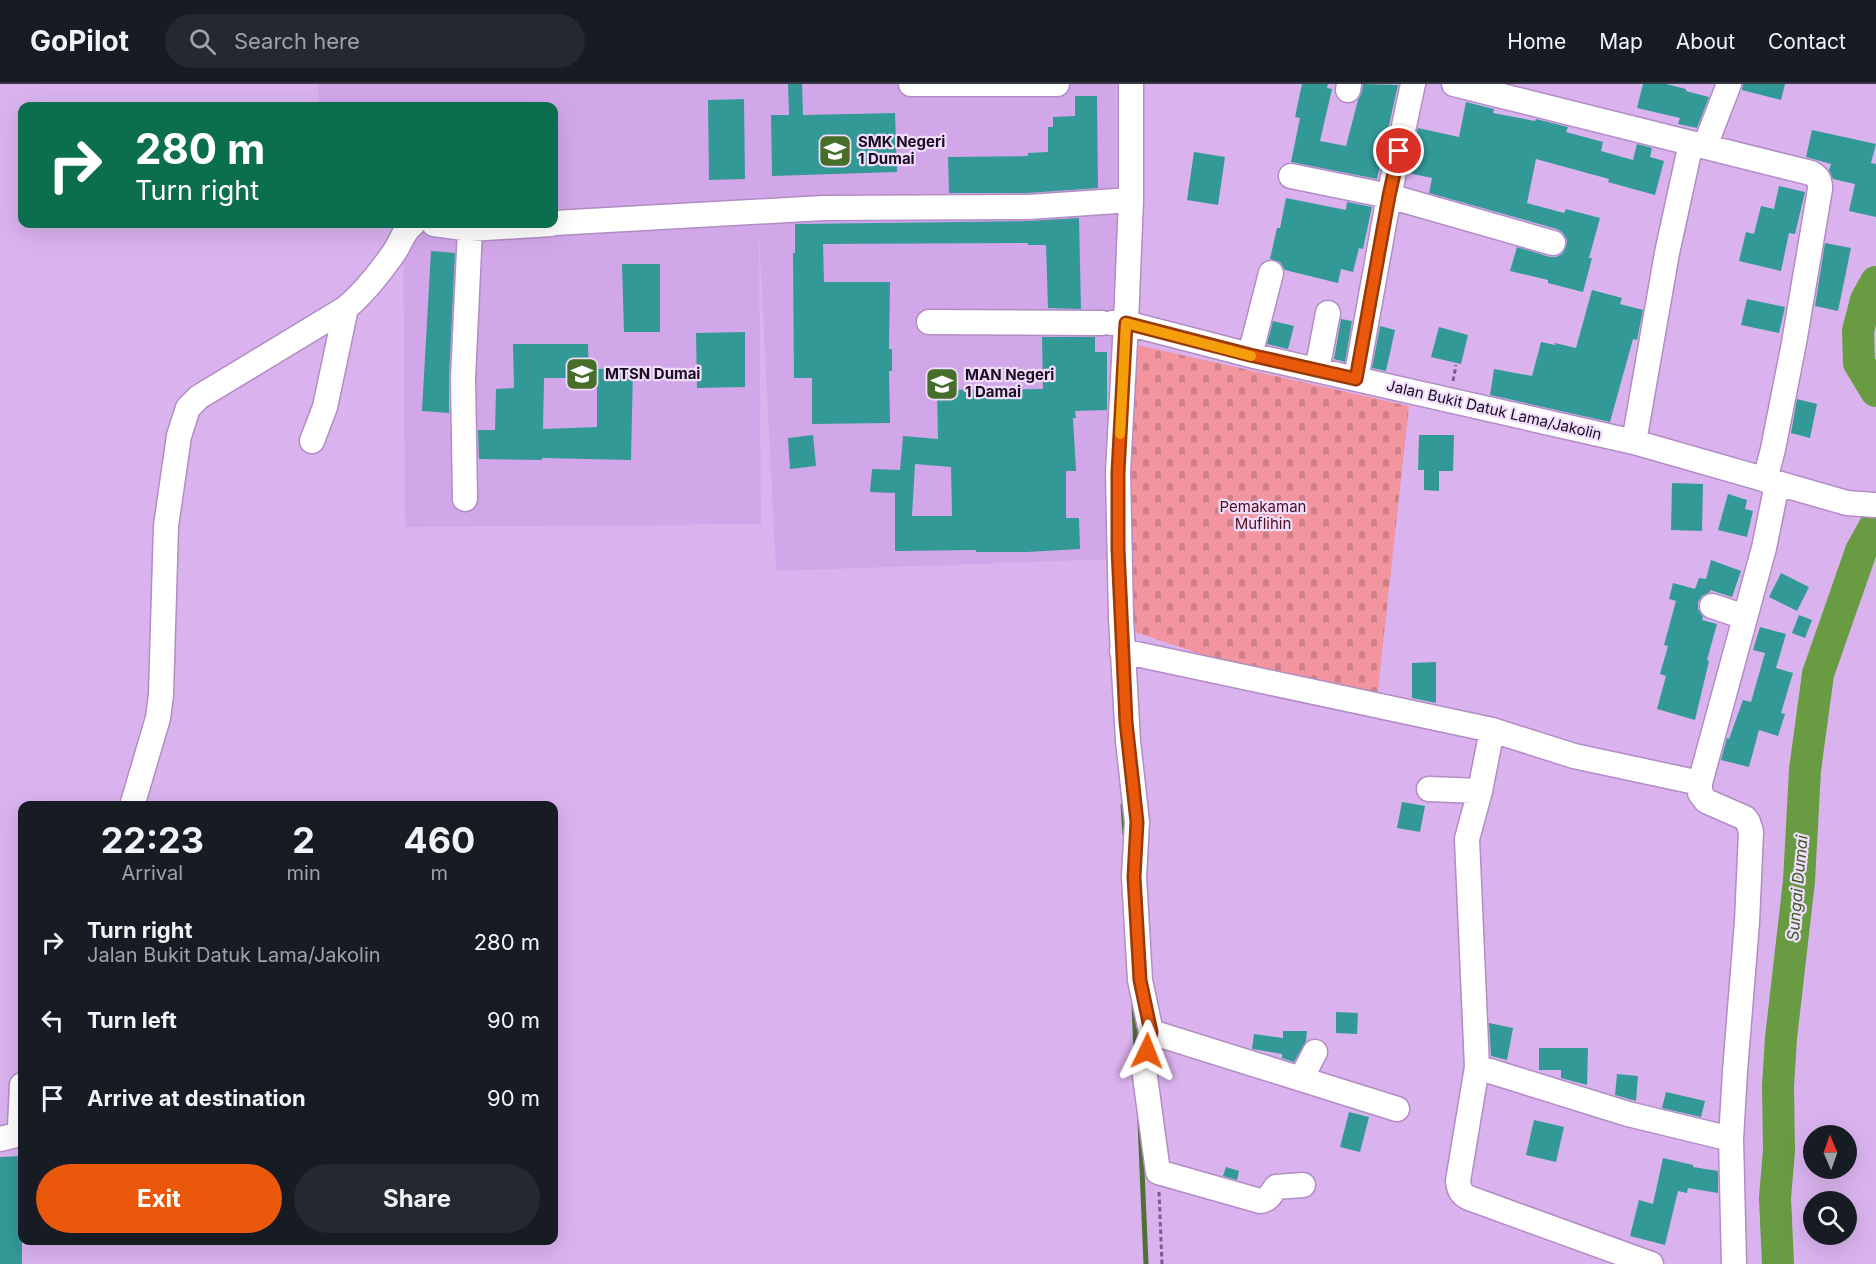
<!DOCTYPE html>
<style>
body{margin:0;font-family:Inter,sans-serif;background:#242831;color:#f1f3f6;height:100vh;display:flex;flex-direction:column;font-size:22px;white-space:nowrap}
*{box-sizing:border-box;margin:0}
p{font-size:20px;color:#9ea1a6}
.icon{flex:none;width:33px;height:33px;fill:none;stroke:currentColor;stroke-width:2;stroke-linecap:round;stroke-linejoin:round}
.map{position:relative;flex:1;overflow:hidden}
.drawer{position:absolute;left:18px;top:717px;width:540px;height:444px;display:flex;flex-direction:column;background:#171b24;border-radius:12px;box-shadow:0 6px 24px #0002}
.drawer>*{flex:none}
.guide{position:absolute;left:18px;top:18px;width:540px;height:126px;border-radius:12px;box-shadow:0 6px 24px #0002;background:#0b6e4f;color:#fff;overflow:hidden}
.needle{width:39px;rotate:358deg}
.buttons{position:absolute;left:1803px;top:1041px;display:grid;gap:12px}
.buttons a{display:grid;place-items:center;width:54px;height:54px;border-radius:50%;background:#171b24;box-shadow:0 6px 24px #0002;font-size:30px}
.pin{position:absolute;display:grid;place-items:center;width:51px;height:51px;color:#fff;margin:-26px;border:3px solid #fff;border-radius:50%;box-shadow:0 2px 6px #0007}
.me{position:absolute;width:66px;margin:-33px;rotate:2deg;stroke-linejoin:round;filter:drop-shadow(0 0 4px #0008)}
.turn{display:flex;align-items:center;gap:21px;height:126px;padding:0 18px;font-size:27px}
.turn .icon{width:78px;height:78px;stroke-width:2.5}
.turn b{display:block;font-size:42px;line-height:51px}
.eta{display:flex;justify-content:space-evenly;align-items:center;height:102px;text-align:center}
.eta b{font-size:36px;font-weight:700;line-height:42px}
.button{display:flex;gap:12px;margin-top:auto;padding:12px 18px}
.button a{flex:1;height:69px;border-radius:36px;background:#ea580c;color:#fff;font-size:24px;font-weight:700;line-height:69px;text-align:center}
.button a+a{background:#242831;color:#f1f3f6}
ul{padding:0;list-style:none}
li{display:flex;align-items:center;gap:18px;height:78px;padding:0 18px}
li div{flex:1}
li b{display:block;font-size:22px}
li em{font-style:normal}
header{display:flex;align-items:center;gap:36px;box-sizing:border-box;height:84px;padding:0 30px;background:#171b24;border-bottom:2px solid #363941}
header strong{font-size:28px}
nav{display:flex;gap:33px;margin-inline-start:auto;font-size:21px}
.search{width:420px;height:54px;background:#242831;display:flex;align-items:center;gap:15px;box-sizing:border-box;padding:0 21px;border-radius:33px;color:#9ea1a6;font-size:22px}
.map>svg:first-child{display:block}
</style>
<header>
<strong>GoPilot</strong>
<div class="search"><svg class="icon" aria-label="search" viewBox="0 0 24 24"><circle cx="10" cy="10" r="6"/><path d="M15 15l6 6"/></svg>Search here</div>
<nav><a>Home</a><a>Map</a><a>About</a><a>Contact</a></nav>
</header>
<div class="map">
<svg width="1876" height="1180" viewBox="0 0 1876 1180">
<defs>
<pattern id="cemetery-stones" width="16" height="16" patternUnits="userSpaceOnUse" patternTransform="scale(1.5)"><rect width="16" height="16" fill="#f2959e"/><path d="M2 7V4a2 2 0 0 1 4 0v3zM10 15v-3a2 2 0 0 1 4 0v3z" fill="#cf7f88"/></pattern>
</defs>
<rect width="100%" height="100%" fill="#dab3ee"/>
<path fill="#d2a7e9" d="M318,0H1116L1118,475L776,487L759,149L761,440L405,443L403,140L1066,112L554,125V22H319Z"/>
<path fill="url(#cemetery-stones)" d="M1133,260L1409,322L1377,615L1257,589L1129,546Z"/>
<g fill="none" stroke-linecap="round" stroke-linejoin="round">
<path stroke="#517038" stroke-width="5" d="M1123,721L1125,750
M1134,921L1136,969
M1140,1038L1146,1180"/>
<path stroke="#689b42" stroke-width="32" d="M1876,198L1866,216L1858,247L1859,279L1876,307
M1778,1180L1775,1114L1779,1066L1778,1002L1781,954L1799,797L1805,686L1818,590L1861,467L1876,440"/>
</g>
<path fill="#339997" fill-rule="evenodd" d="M788,0H802L803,31L895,29L897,88L772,92L771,31H789Z
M1302,0H1328L1327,4L1332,5L1320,57L1346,62L1358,16L1362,8L1363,0L1398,1L1377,95L1291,78L1300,34L1295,33Z
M1643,0H1666L1686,5V7L1709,13L1697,44L1678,40L1680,34L1637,24Z
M1743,0H1785L1781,16L1742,6Z
M1075,12H1097L1098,104L1028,109H949L948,73L1028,72V69L1048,68V43H1053V33L1075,32Z
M744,15L745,95L709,96L708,16Z
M1466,18L1494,25L1493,29L1535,37L1536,35L1568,43L1566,48L1603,58L1601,67L1633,76L1637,60L1652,64L1650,73L1664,77L1655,111L1608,98L1609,95L1536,75L1527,119L1564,129L1566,125L1600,134L1589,174H1592L1583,208L1548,199V196L1510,187L1517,163L1550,173H1556L1562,170L1566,163L1567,156L1563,149L1557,145L1429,109L1432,94L1408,89L1418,44L1459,53Z
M1812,46L1876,60L1871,79L1876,80V133L1849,127L1855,100L1833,95L1829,86L1831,80L1806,73Z
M1194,68L1225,73L1218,121L1187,116Z
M1779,102L1805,108L1795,150L1789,149L1781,187L1739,177L1746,148L1754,150L1761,122L1774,125Z
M1286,114L1346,126L1347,118L1372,123L1363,165L1359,164L1353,188L1341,185L1338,199L1285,186L1280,178L1270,175L1277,144H1280Z
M1079,134L1081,225L1048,224L1046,161H1028V159L823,160L824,198H890L889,265H892V287H889L890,339L812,340V294H794L793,169H795V140L1029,137Z
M1825,159L1851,164L1838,227L1815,222Z
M431,167L455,169L449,293V329L422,327Z
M622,180H660V248H624Z
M1592,206L1622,214L1620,220L1643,226L1637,256L1633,255L1610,338L1490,311L1494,285L1532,292L1541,258L1555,261V259L1576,264Z
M1747,215L1785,223L1779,249L1741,241Z
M1341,235L1352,237L1345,278L1334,275Z
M1273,237L1294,242L1288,265L1267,260Z
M1380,242L1395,246L1386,287L1372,284Z
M1439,243L1468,251L1461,280L1431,273Z
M745,248V303L697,304L696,249Z
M1042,253H1095V268H1107V326L1075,327L1076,334H1073L1076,387H1066V434H1079L1080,465L1027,468H976V466L895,467V409L870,408L872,385L900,386L903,352L938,355L937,306L1043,305ZM915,380L951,383L952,432H912Z
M513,260H588L589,294H544L543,345L597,343V285L633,284L631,376L542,374V376L479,375L478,346H495L496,305L514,304Z
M1797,315L1817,320L1810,354L1791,349Z
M813,351L816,382L790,385L788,354Z
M1419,351H1454L1453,387H1439V407L1424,406V386H1418Z
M1672,399L1703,400L1702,447L1671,446Z
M1728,410L1747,416L1745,425L1753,427L1747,453L1718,446Z
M1711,476L1741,487L1732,513L1710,506V508L1702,512L1698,518V525L1703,533L1702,536L1717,540L1707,576L1709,577L1695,636L1657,625L1666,592L1660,590L1668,562L1664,561L1676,517L1669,515L1673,499L1695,505L1699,494L1706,495Z
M1781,489L1809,503L1797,527L1769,513Z
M1799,531L1812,536L1805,554L1792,549Z
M1760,543L1786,550L1776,584L1793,589L1781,629L1785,630L1778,652L1759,646L1749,683L1721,676L1727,654L1729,655L1743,616L1751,618L1765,569L1753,566Z
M1436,578V619L1412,614V579Z
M1402,718L1425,722L1420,748L1397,744Z
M1336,928L1358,929L1357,950L1336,949Z
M1489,939L1513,944L1507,976L1491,972Z
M1283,947H1307L1306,957L1294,978L1282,974V970L1252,965L1254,950L1283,954Z
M1539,964H1588L1587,1001L1561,994V986H1539Z
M1617,990L1638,992L1636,1017L1615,1011Z
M1666,1008L1705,1017L1701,1033L1662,1024Z
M1349,1028L1369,1033L1360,1068L1340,1063Z
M1534,1036L1564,1043L1556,1078L1526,1071Z
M22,1072V1180H0V1073Z
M1663,1074L1693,1081V1083L1718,1087V1109L1688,1104L1687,1109L1678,1107L1665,1161L1630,1152L1639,1116L1653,1120Z
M1226,1083L1239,1087L1237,1096L1223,1092Z"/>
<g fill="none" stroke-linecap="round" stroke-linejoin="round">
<g stroke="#b18cc5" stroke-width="27">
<path id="minor" d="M911,0H1057
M1131,0V116L1126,239L1250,271L1634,358L1847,419L1876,421
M1454,0L1811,89C1818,93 1820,96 1820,105L1794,259L1773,365L1765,396
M1348,6L1349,0
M1705,62L1729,0
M1291,92L1389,112L1553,159
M554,139L823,124L1029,123L1131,116
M434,140L470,145L551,140
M929,238L1102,239
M1112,239H1126L1118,388L1121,534L1128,657L1137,738L1134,793L1140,896L1151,948L1144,985L1158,1088L1260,1117C1269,1116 1271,1110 1276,1103L1303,1101
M1250,271L1271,189
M1317,286L1328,229
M1356,295L1389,112L1413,0
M312,357L325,323L346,224
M1634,358L1667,169L1691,59
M465,415L463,294L470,145
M1712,522L1745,533
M1122,567L1492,646
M1429,705L1480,707
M132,722L158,634L161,611L166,442L179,352L188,324L199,313L346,224C366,207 380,189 395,167C401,158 404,146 413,140
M1151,948L1397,1025
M1477,983L1628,1030L1731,1055
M1301,995L1315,968
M0,1055L16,1051L20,1043L22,1001
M1651,1180L1469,1114C1461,1110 1459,1106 1458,1097L1477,983L1467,755L1480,707L1492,646L1574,672L1700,699
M1734,1180L1731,1055L1735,987L1747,838L1751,748L1748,738L1745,734L1706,717L1700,709V699L1764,464L1777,400"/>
</g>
<path stroke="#7a5f87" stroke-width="3" stroke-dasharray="4.5 3" stroke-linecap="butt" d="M1453,297L1456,281
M1159,1108L1162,1180"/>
<use href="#minor" stroke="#fff" stroke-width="24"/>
</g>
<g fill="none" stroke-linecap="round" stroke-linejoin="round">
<g stroke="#983908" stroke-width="15">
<path id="route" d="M1147,967L1151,948L1140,896L1134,793L1137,738L1126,638L1118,465V388L1126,239L1250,271L1356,295L1389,112L1399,67"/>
</g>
<use href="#route" stroke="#ea580c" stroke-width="10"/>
<path stroke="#f59e0b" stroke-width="10" d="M1120,350L1126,239L1251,272"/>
</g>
<defs>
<g id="school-square" transform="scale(1.725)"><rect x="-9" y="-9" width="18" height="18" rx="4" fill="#486f2a" stroke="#f0dcfb"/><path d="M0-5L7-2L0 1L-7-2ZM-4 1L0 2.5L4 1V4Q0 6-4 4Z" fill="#fff"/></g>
</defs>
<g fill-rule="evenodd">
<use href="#school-square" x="835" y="67"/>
<use href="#school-square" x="582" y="290"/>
<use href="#school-square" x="942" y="300"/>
</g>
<g text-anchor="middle" stroke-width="4.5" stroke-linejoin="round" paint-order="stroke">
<g font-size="15" font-weight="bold" fill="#1a0c21" stroke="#f0dcfb" text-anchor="start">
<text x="858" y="63">SMK Negeri<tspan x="858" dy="17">1 Dumai</tspan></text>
<text x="605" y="295">MTSN Dumai</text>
<text x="965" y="296">MAN Negeri<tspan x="965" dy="17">1 Damai</tspan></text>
</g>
<g font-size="15" fill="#1a0c21" stroke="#f0dcfb">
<text transform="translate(1494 326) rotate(13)" y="5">Jalan Bukit Datuk Lama/Jakolin</text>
</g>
<g font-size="15" fill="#500d1c" stroke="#f0dcfb">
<text x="1263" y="428">Pemakaman<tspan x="1263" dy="17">Muflihin</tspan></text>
</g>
<g font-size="16" font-style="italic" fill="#395b1e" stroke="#f0dcfb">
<text transform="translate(1797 804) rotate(-85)" y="6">Sungai Dumai</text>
</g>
</g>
</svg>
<div class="buttons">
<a><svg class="needle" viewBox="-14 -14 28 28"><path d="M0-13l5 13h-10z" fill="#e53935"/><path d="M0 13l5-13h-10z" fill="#9ea1a6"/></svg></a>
<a><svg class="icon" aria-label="search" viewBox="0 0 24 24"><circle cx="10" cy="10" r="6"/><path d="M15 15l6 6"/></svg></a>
</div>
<div class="pin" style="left:1399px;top:67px;background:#d93025"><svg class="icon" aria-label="arrive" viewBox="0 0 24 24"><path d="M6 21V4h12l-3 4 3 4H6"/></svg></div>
<svg class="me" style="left:1147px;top:967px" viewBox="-20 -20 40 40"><path d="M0-17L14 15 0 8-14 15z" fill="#ea580c" stroke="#fff" stroke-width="4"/></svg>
<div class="guide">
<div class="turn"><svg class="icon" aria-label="right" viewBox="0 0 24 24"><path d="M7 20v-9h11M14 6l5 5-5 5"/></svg><div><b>280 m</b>Turn right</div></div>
</div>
<section class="drawer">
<div class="eta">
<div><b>22:23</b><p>Arrival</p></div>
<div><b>2</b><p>min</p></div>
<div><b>460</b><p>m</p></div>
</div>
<ul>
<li><svg class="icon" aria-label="right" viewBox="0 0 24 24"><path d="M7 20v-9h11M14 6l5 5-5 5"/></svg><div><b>Turn right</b><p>Jalan Bukit Datuk Lama/Jakolin</p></div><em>280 m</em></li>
<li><svg class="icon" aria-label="left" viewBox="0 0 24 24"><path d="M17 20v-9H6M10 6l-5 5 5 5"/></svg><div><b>Turn left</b></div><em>90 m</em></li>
<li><svg class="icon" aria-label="arrive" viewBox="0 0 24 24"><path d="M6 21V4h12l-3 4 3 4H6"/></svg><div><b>Arrive at destination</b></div><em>90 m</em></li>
</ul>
<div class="button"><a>Exit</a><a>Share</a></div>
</section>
</div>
